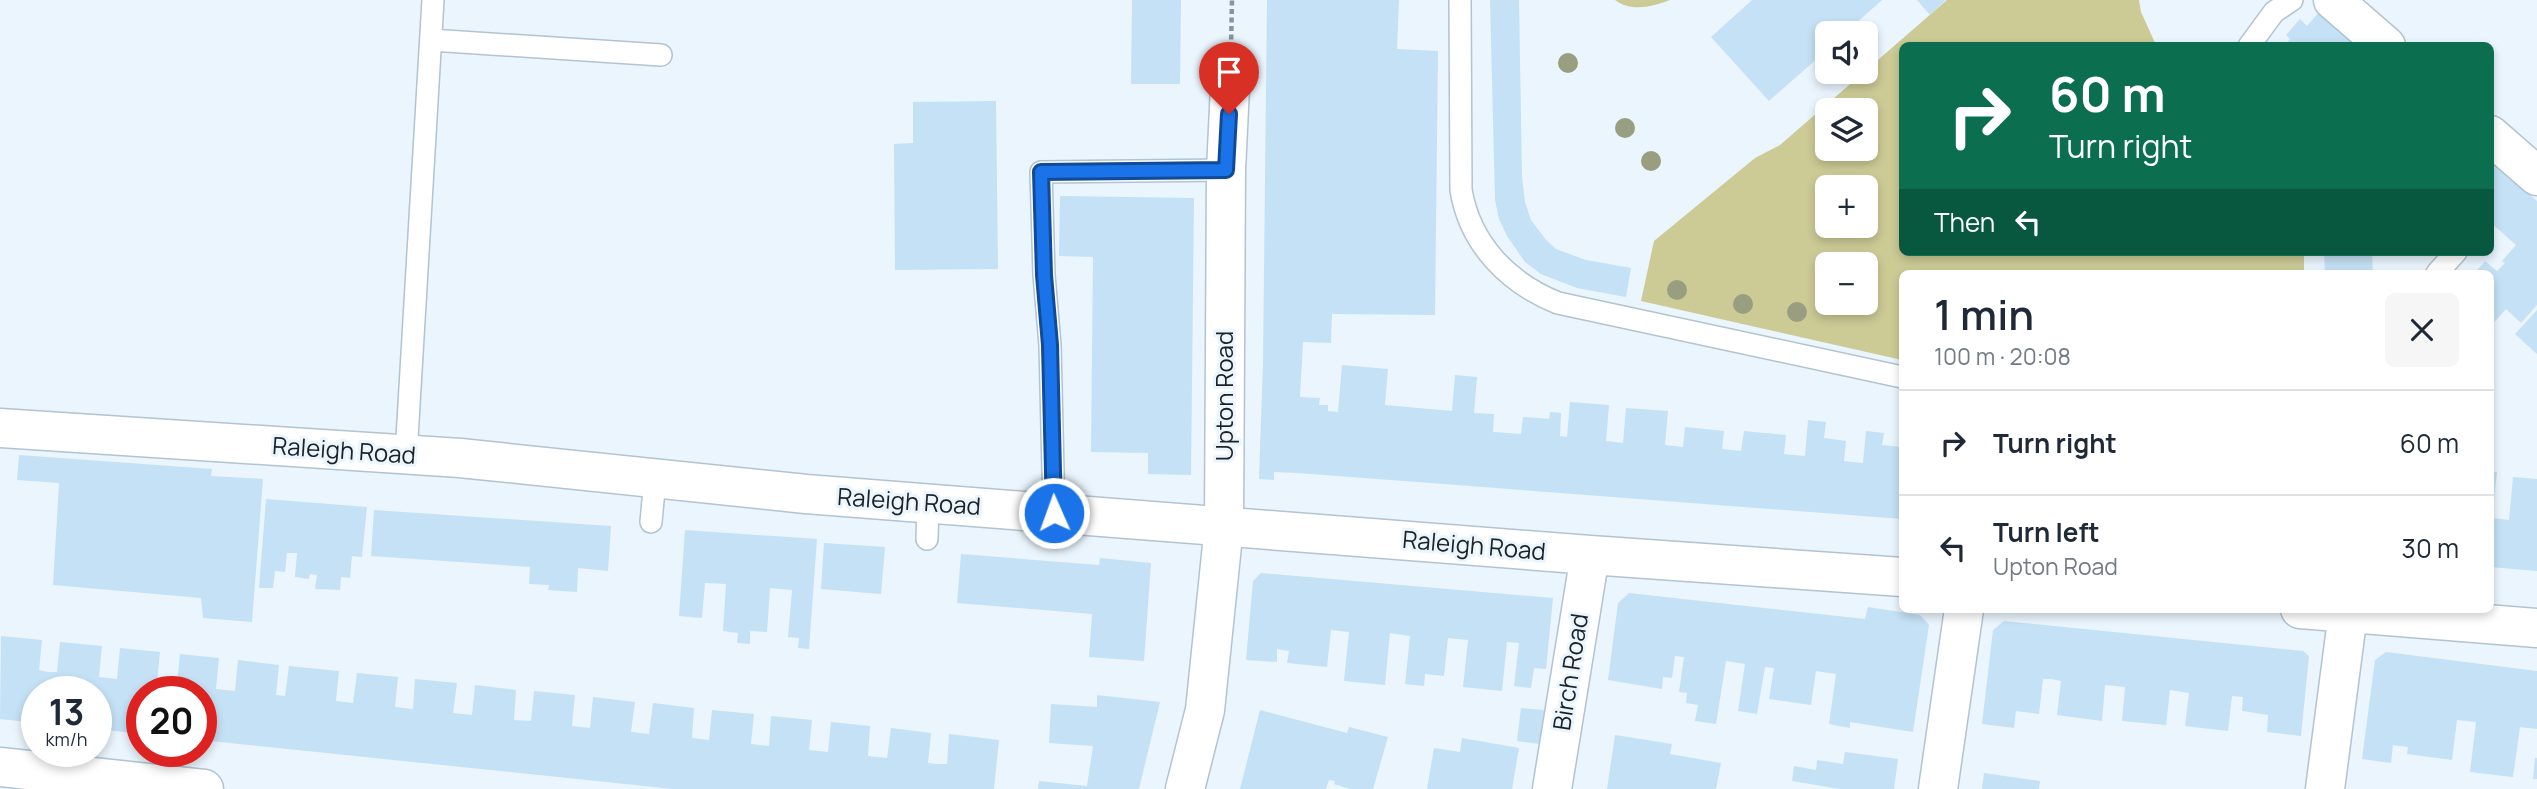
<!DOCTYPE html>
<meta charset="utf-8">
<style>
body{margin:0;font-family:Manrope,sans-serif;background:#f6f6f7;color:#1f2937;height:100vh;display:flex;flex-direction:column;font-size:26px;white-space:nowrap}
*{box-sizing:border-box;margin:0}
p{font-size:23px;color:#747a83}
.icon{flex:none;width:38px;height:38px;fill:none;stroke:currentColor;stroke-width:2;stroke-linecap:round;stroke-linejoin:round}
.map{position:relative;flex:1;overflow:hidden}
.details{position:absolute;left:1899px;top:270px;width:595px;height:343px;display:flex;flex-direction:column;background:#fff;border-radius:10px;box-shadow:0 4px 10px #0003}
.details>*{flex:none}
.hud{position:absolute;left:1899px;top:42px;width:595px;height:214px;border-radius:10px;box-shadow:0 4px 10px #0003;background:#0b6e4f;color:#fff;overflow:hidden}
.fabs{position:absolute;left:1815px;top:21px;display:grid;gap:14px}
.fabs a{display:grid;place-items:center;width:63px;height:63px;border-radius:10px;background:#fff;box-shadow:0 4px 10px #0003;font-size:35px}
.speed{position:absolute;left:21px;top:676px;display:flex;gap:14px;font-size:35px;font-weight:700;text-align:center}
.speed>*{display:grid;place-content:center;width:91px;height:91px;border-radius:50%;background:#fff;box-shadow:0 4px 10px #0003;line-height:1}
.speed small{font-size:18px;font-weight:400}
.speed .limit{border:10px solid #d22;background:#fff;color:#111}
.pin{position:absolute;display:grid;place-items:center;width:60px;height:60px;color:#fff;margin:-72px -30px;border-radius:50% 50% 50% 0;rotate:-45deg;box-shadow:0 0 7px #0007}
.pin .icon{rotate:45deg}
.me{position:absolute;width:77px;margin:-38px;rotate:358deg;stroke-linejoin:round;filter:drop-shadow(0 0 5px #0008)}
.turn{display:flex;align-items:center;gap:24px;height:147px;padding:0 35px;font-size:32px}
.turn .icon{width:91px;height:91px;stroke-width:2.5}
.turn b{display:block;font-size:49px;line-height:60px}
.then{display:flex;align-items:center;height:66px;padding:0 35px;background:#0003;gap:14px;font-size:26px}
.round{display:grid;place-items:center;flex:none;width:74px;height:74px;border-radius:10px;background:#f6f6f7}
.head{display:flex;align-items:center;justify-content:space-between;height:119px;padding:0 35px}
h1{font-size:42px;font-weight:600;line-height:52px}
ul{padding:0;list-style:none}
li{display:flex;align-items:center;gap:21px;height:105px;padding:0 35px;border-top:2px solid #e0e1e3}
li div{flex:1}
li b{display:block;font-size:26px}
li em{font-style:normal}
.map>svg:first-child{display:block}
</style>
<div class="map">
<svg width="2537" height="789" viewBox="0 0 2537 789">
<rect width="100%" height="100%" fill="#eaf5fd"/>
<path fill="#cccb96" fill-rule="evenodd" d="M1615,0H1670C1652,7 1630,12 1615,0Z
M1947,0H2139L2141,12L2156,45L1902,46V252H2304V273H1902V360L1641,301L1654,241L1755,158L1780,145ZM1827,110H1866V149H1827ZM1827,187H1866V226H1827ZM1827,264H1866V303H1827Z"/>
<path fill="#c5e1f5" d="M1132,0H1181L1180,84H1131Z
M1267,0H1399L1397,49L1438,51L1435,315L1332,314L1331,343L1303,342L1300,397L1320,398L1319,405H1328V411L1338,412L1342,365L1388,369L1385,405L1452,411L1455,375L1477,377L1474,413L1494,414L1493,432L1521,434L1523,417L1549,419L1550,412L1561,413L1560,436L1567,437L1570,402L1609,405L1606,441L1623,443L1626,408L1668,411L1665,445L1683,447L1685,427L1724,431L1722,449L1741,451L1744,431L1786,435L1784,454L1805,456L1808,420L1826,422L1824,438L1846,441L1844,461L1863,463L1866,431L1884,433L1882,445L1902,447L1900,469H1902V519L1298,473L1274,472V480L1259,479L1263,362Z
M1490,0H1519L1522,177L1525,202L1531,220L1546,240L1556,249L1586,260L1631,268L1626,297L1577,288L1541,274L1525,262L1507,236L1499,219L1495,200Z
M1752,0H1882L1845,33H1827V50L1769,101L1711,37Z
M1917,0H1946L1930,15Z
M2321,10L2360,46H2285L2290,39L2286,35L2300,19L2307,26Z
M996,101L998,269L895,270L894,144L913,143V102Z
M2490,160L2537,201V305L2521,323L2506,309L2490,327V273H2475L2485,261L2497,271L2505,263L2502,261L2516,245L2490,222Z
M1060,196L1194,198L1191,475L1148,474V453L1091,452L1093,257L1059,256Z
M2324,252H2372L2373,273H2325Z
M2537,310V354L2515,334Z
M19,455L212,469L211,476L263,479L252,622L203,618L201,598L53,585L59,483L17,480Z
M2490,472H2497L2492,518L2509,520L2513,477L2537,479V571L2490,567Z
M266,499L367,507L362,557L352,556L350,578L341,577L340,590L315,589L317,575L310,574L309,579L295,577L297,553H287L285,572L275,571L273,588H259Z
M374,510L611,526L608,571L578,568L577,592L548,590L549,585L529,584L530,567L371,556Z
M685,530L817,539L809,649L798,648L799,638L788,637L792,590L770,588L767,632L750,631V644L737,643L738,633L723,631L726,584L705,583L702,618L679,616Z
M824,543L885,547L881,594L821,589Z
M961,554L1099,565L1100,558L1151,563L1144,661L1089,657L1092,614L957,603Z
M1261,573L1553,598L1546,669L1534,668L1531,688L1514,686L1519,643L1507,642L1502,691L1463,687L1468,640L1448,638L1444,676L1425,674L1424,686L1405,684L1410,636L1390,633L1385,685L1344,681L1349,632L1331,630L1327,667L1287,663L1289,651L1277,649V662L1246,660L1253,581Z
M1629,593L1865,619L1868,607L1920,615L1929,625L1913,732L1850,722V728L1829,724L1836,674L1816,671L1811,705L1769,699L1774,668L1765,667L1757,714L1738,711L1745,664L1726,661L1716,724L1695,721L1698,705L1686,703L1687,693L1679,692L1684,657L1675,656L1672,678L1663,677L1662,689L1608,680L1618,603Z
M2004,621L2303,651L2309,656L2301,736L2267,732L2268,715L2242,711L2243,697L2232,696L2228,731L2185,726L2189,693L2170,690L2166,725L2122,721L2125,687L2105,685L2102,721L2057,715L2061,681L2051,679H2043L2039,714L2016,711L2014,728L1982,724L1993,630Z
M1,636L42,640L39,670L48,672H57L60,642L102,646L99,677L117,679L120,648L160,652L157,683L177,685L180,654L219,658L216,689L235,691L238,660L279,665L276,695L285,696L289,666L339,671L336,701L353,703L357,673L398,677L395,707L413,709L415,679L457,683L453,713L472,715L475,685L516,690L514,720L531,721L534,691L575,695L572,726L590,728L593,697L635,702L631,732L649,734L653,703L694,708L692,738L700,739L709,740L712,710L754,714L751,744L759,745L769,746L771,716L812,720L809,750L818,751L828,752L831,722L870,726L868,756L887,758L891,728L931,733L928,763L937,764H947L949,734L999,740L994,789H673L201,740V691H142V734L96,729V691H37V723L0,719Z
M2386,652L2537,671V729L2520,727L2513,777L2470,772L2476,722L2457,720L2452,760L2407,754L2408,747L2393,745L2391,763L2362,759L2375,660Z
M1097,695L1160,702L1139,789H1038L1039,781L1087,786L1093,746L1049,743L1051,704L1097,707Z
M1521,708L1544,710L1540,744L1517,741Z
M1260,710L1347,733L1349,727L1388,737L1373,789H1350L1334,784L1335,781L1329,780L1326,789H1240Z
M1615,735L1672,744L1670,754L1721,763L1716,789H1607Z
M1462,738L1519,748L1512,789H1427L1434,748L1460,752Z
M1845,752L1898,759L1894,789H1840L1792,781L1794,766L1816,770L1817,760L1843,764Z
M2535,758H2537V779H2533Z
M1984,773L2040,781L2039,789H1982Z"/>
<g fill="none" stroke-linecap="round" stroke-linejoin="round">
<g stroke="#b2c3d1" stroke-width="24">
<path id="lane" d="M1460,0L1461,190C1470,244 1508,283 1558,303L1902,377
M431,40L661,55
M2249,46L2274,12L2292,0
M2437,273L2456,252
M406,455L433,0
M1054,513L1050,345L1044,275L1041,172L1226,170
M651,522L655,479
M927,539L928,503"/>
</g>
<g stroke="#b2c3d1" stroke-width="41">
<path id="street" d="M2333,0L2386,46
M2490,135L2537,176
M0,428L460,458L806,494L1590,555L1902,577
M2300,609L2537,628
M0,767L204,789
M1185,789L1205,710L1224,526L1226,170L1230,87
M1552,789L1590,555
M1938,789L1964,609
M2325,789L2348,613"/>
</g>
<path stroke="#8b949b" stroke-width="4.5" stroke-dasharray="5 3.5" stroke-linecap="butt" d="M1231,48L1232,0"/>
<use href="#lane" stroke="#fff" stroke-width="21"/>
<use href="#street" stroke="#fff" stroke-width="38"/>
</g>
<g fill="#9a9e80">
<circle cx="1568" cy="63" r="10"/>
<circle cx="1625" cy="128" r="10"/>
<circle cx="1651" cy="161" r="10"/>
<circle cx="1677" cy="290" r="10"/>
<circle cx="1743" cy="304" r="10"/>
<circle cx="1797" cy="312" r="10"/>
</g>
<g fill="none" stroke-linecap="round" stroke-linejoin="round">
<g stroke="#114b97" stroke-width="18">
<path id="route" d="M1054,513L1050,345L1044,275L1041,172L1226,170L1229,114"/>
</g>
<use href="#route" stroke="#1a73e8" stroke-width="12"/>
</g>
<g text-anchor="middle" stroke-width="6" stroke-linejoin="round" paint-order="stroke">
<g font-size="24" fill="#1b2126" stroke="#eaf5fd">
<text transform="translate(1225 396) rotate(-90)" y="8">Upton Road</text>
<text transform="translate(344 451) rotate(4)" y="8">Raleigh Road</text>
<text transform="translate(909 502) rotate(4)" y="8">Raleigh Road</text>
<text transform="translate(1474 546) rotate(5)" y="8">Raleigh Road</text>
<text transform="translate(1571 672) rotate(-81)" y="8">Birch Road</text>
</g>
</g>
</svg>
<div class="fabs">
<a><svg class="icon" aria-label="sound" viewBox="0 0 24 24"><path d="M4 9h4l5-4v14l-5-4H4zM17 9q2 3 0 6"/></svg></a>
<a><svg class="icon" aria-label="layers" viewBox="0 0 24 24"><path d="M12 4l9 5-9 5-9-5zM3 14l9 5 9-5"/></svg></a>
<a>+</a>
<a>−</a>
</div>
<div class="speed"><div>13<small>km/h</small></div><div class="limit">20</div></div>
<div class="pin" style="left:1229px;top:114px;background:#d93025"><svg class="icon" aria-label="arrive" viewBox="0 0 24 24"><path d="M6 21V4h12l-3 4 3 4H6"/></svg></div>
<svg class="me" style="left:1054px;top:513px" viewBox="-20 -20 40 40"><circle r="17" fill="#1a73e8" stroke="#fff" stroke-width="3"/><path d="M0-11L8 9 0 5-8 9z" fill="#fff"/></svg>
<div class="hud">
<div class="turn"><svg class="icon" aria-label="right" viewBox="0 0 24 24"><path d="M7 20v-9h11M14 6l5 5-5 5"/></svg><div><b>60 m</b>Turn right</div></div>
<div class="then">Then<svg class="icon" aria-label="left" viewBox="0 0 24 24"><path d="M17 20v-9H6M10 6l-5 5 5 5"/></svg></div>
</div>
<section class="details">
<div class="head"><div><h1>1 min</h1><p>100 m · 20:08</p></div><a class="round"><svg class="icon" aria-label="close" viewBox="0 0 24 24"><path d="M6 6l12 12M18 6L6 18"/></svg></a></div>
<ul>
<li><svg class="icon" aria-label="right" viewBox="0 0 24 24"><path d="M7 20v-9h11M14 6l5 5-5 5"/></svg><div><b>Turn right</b></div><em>60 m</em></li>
<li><svg class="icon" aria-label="left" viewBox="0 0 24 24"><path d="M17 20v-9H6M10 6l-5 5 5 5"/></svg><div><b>Turn left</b><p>Upton Road</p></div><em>30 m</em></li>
</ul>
</section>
</div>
